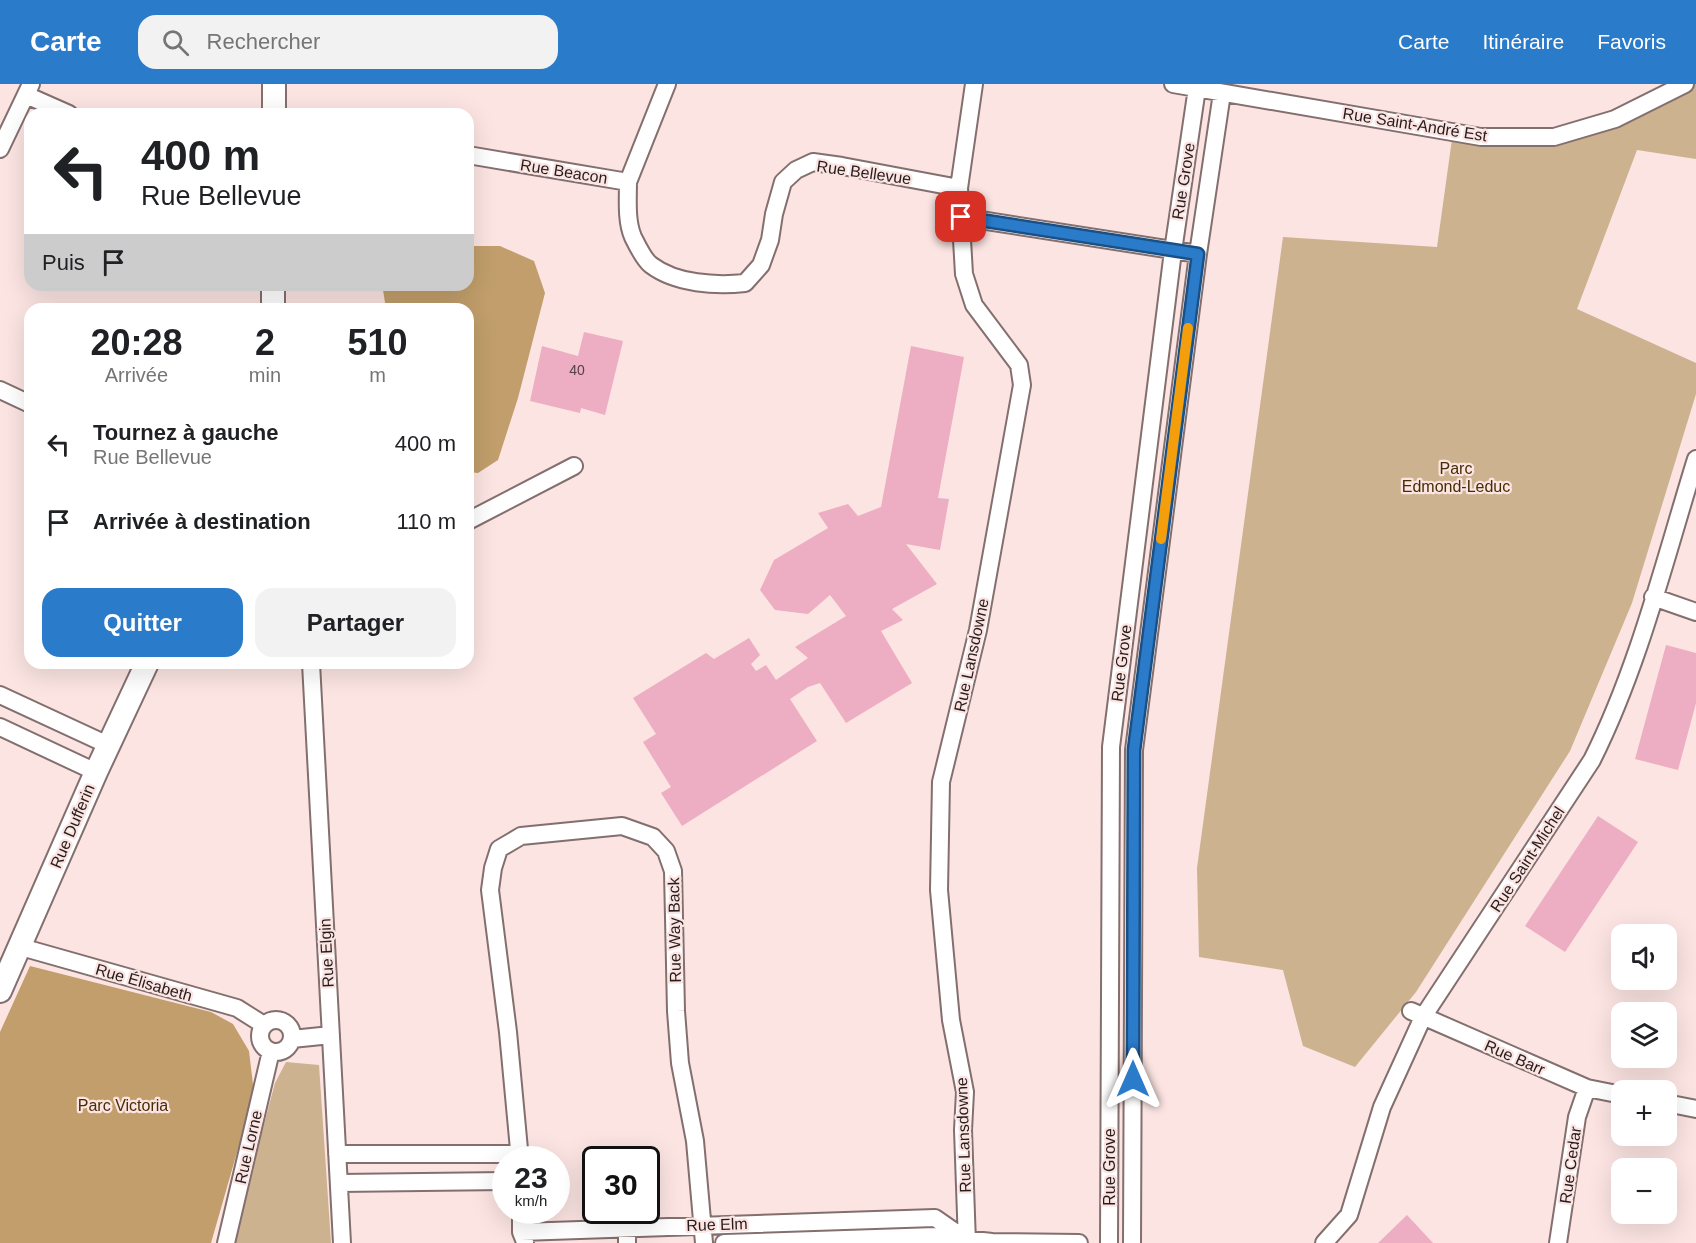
<!DOCTYPE html>
<html lang="fr">
<meta charset="utf-8">
<style>
body{margin:0;font-family:Helvetica,sans-serif;background:#f2f2f2;color:#202124;height:100vh;display:flex;flex-direction:column;font-size:22px;white-space:nowrap}
*{box-sizing:border-box;margin:0}
p{font-size:20px;color:#757577}
.icon{flex:none;width:33px;height:33px;fill:none;stroke:currentColor;stroke-width:2;stroke-linecap:round;stroke-linejoin:round}
.map{position:relative;flex:1;overflow:hidden}
.details{position:absolute;left:24px;top:219px;width:450px;height:366px;display:flex;flex-direction:column;background:#fff;border-radius:18px;box-shadow:0 6px 24px #0002}
.details>*{flex:none}
.hud{position:absolute;left:24px;top:24px;width:450px;height:183px;border-radius:18px;box-shadow:0 6px 24px #0002;background:#fff;color:#202124;overflow:hidden}
.fabs{position:absolute;left:1611px;top:840px;display:grid;gap:12px}
.fabs a{display:grid;place-items:center;width:66px;height:66px;border-radius:12px;background:#fff;box-shadow:0 6px 24px #0002;font-size:30px}
.speed{position:absolute;left:492px;top:1062px;display:flex;gap:12px;font-size:30px;font-weight:700;text-align:center}
.speed>*{display:grid;place-content:center;width:78px;height:78px;border-radius:50%;background:#fff;box-shadow:0 6px 24px #0002;line-height:1}
.speed small{font-size:15px;font-weight:400}
.speed .limit{border:3px solid #111;border-radius:9px;background:#fff;color:#111}
.pin{position:absolute;display:grid;place-items:center;width:51px;height:51px;color:#fff;margin:-26px;border-radius:12px;box-shadow:0 3px 9px #0006}
.me{position:absolute;width:66px;margin:-33px;rotate:0deg;stroke-linejoin:round;filter:drop-shadow(0 0 4px #0008)}
.turn{display:flex;align-items:center;gap:21px;height:126px;padding:0 18px;font-size:27px}
.turn .icon{width:78px;height:78px;stroke-width:2.5}
.turn b{display:block;font-size:42px;line-height:51px}
.then{display:flex;align-items:center;height:57px;padding:0 18px;background:#0003;gap:12px;font-size:22px}
.eta{display:flex;justify-content:space-evenly;align-items:center;height:102px;text-align:center}
.eta b{font-size:36px;font-weight:700;line-height:42px}
.action{display:flex;gap:12px;margin-top:auto;padding:12px 18px}
.action a{flex:1;height:69px;border-radius:18px;background:#2b7bcb;color:#fff;font-size:24px;font-weight:700;line-height:69px;text-align:center}
.action a+a{background:#f2f2f2;color:#202124}
ul{padding:0;list-style:none}
li{display:flex;align-items:center;gap:18px;height:78px;padding:0 18px}
li div{flex:1}
li b{display:block;font-size:22px}
li em{font-style:normal}
header{display:flex;align-items:center;gap:36px;box-sizing:border-box;height:84px;padding:0 30px;background:#2b7bcb;color:#fff}
header strong{font-size:28px}
nav{display:flex;gap:33px;margin-inline-start:auto;font-size:21px}
.search{width:420px;height:54px;background:#f2f2f2;display:flex;align-items:center;gap:15px;box-sizing:border-box;padding:0 21px;border-radius:18px;color:#757577;font-size:22px}
.map>svg:first-child{display:block}
</style>
<header>
<strong>Carte</strong>
<div class="search"><svg class="icon" aria-label="search" viewBox="0 0 24 24"><circle cx="10" cy="10" r="6"/><path d="M15 15l6 6"/></svg>Rechercher</div>
<nav><a>Carte</a><a>Itinéraire</a><a>Favoris</a></nav>
</header>
<div class="map">
<svg width="1696" height="1159" viewBox="0 0 1696 1159">
<rect width="100%" height="100%" fill="#fbe4e2"/>
<path fill="#ccb28e" d="M1685,0H1696V75L1637,66L1577,225L1696,279V310L1632,519L1570,667L1416,908L1355,983L1303,962L1283,886L1199,873L1197,784L1283,153L1437,163L1453,48L1554,53Z
M286,978L319,981L331,1159H232L275,999Z"/>
<path fill="#c19e6b" d="M468,162H500L534,177L545,209L518,314L498,376L478,389L468,388V225H386L383,206L384,201H468Z
M30,882L211,928L233,940L249,967L254,1009L211,1159H0V948Z"/>
<path fill="#edaec3" d="M584,248L623,257L605,331L581,324L580,329L530,317L542,262L578,272Z
M911,262L964,273L938,414L949,415L940,466L906,460L937,500L892,525L903,536L881,547L912,599L846,639L820,599L808,603L790,615L817,657L682,742L661,709L671,703L643,658L656,650L633,614L706,569L714,575L749,554L760,571L751,580L756,587L766,581L776,596L808,574L795,563L846,532L830,511L808,530L775,526L760,506L774,476L828,444L818,429L848,420L858,432L881,423Z
M1666,561L1696,569V619L1678,686L1635,675Z
M1598,732L1638,758L1565,868L1525,842Z
M1407,1131L1433,1159H1378Z"/>
<g fill="none" stroke-linecap="round" stroke-linejoin="round">
<g stroke="#836f6e" stroke-width="20">
<path id="street" d="M1173,0L1481,53H1554L1615,35L1685,0
M26,11L69,30
M0,65L31,0
M468,71L628,98L667,0
M628,98C628,115 626,137 633,153C637,161 644,176 651,181C676,200 716,202 745,199L761,181L770,156L774,130L783,98L796,86L813,78L842,82L959,104
M961,133L1198,170
M0,306L30,320
M468,437L574,382
M1653,513L1696,528
M311,579L342,1159
M0,611L108,661
M0,643L96,688
M21,863L237,924L264,941
M1411,927L1587,1004L1622,1011
M260 952a16 16 0 1 1 32 0a16 16 0 1 1-32 0Z
M292,955L331,951
M1666,1019L1696,1025
M337,1070H519
M520,1076L508,948L490,806L493,784L499,765L521,752L622,742L653,753L666,767L673,787L676,927L680,979L695,1057L704,1159
M339,1099L506,1097
M521,1126V1148L525,1158
M627,1143V1159
M521,1148L935,1134L971,1159
M226,1159L271,967
M724,1159L936,1152L992,1158L1079,1159
M967,1159L963,1046L965,1008L951,936L939,806L941,698L978,546L1022,301L1019,281L974,221L964,190L959,104L974,0
M1109,1159L1111,663L1173,167L1197,4
M1132,1159L1134,666L1198,170L1222,9
M1324,1159L1349,1131L1382,1023L1423,933L1592,676C1639,582 1665,475 1696,375
M1558,1159L1577,1033L1587,1004"/>
</g>
<g stroke="#836f6e" stroke-width="26">
<path id="secondary" d="M274,30V0
M273,225V201
M0,907L96,688L147,579"/>
</g>
<use href="#street" stroke="#fff" stroke-width="16"/>
<use href="#secondary" stroke="#fff" stroke-width="22"/>
</g>
<g fill="none" stroke-linecap="round" stroke-linejoin="round">
<g stroke="#1c5084" stroke-width="15">
<path id="route" d="M961,133L1198,170L1134,666L1133,995"/>
</g>
<use href="#route" stroke="#2b7bcb" stroke-width="10"/>
<path stroke="#f59e0b" stroke-width="10" d="M1161,455L1188,244"/>
</g>
<g text-anchor="middle" stroke-width="4.5" stroke-linejoin="round" paint-order="stroke">
<g font-size="14" fill="#574146">
<text x="577" y="291">40</text>
</g>
<g font-size="16" fill="#251d1c" stroke="#fbe4e2">
<text transform="translate(1415 40) rotate(9)" y="6">Rue Saint-André Est</text>
<text transform="translate(564 87) rotate(9)" y="6">Rue Beacon</text>
<text transform="translate(864 88) rotate(8)" y="6">Rue Bellevue</text>
<text transform="translate(1183 97) rotate(-81)" y="6">Rue Grove</text>
<text transform="translate(971 571) rotate(-78)" y="6">Rue Lansdowne</text>
<text transform="translate(1121 579) rotate(-83)" y="6">Rue Grove</text>
<text transform="translate(72 742) rotate(-67)" y="6">Rue Dufferin</text>
<text transform="translate(1527 775) rotate(-57)" y="6">Rue Saint-Michel</text>
<text transform="translate(674 846) rotate(-91)" y="6">Rue Way Back</text>
<text transform="translate(326 869) rotate(-93)" y="6">Rue Elgin</text>
<text transform="translate(144 898) rotate(16)" y="6">Rue Élisabeth</text>
<text transform="translate(1515 973) rotate(24)" y="6">Rue Barr</text>
<text transform="translate(963 1051) rotate(-92)" y="6">Rue Lansdowne</text>
<text transform="translate(248 1063) rotate(-77)" y="6">Rue Lorne</text>
<text transform="translate(1570 1081) rotate(-82)" y="6">Rue Cedar</text>
<text transform="translate(1109 1083) rotate(-90)" y="6">Rue Grove</text>
<text transform="translate(717 1140) rotate(-2)" y="6">Rue Elm</text>
</g>
<g font-size="16" fill="#462d02" stroke="#fbe4e2">
<text x="1456" y="390">Parc<tspan x="1456" dy="18">Edmond-Leduc</tspan></text>
<text x="123" y="1027">Parc Victoria</text>
</g>
</g>
</svg>
<div class="fabs">
<a><svg class="icon" aria-label="sound" viewBox="0 0 24 24"><path d="M4 9h4l5-4v14l-5-4H4zM17 9q2 3 0 6"/></svg></a>
<a><svg class="icon" aria-label="layers" viewBox="0 0 24 24"><path d="M12 4l9 5-9 5-9-5zM3 14l9 5 9-5"/></svg></a>
<a>+</a>
<a>−</a>
</div>
<div class="speed"><div>23<small>km/h</small></div><div class="limit">30</div></div>
<div class="pin" style="left:961px;top:133px;background:#d93025"><svg class="icon" aria-label="arrive" viewBox="0 0 24 24"><path d="M6 21V4h12l-3 4 3 4H6"/></svg></div>
<svg class="me" style="left:1133px;top:995px" viewBox="-20 -20 40 40"><path d="M0-17L14 15 0 8-14 15z" fill="#2b7bcb" stroke="#fff" stroke-width="4"/></svg>
<div class="hud">
<div class="turn"><svg class="icon" aria-label="left" viewBox="0 0 24 24"><path d="M17 20v-9H6M10 6l-5 5 5 5"/></svg><div><b>400 m</b>Rue Bellevue</div></div>
<div class="then">Puis<svg class="icon" aria-label="arrive" viewBox="0 0 24 24"><path d="M6 21V4h12l-3 4 3 4H6"/></svg></div>
</div>
<section class="details">
<div class="eta">
<div><b>20:28</b><p>Arrivée</p></div>
<div><b>2</b><p>min</p></div>
<div><b>510</b><p>m</p></div>
</div>
<ul>
<li><svg class="icon" aria-label="left" viewBox="0 0 24 24"><path d="M17 20v-9H6M10 6l-5 5 5 5"/></svg><div><b>Tournez à gauche</b><p>Rue Bellevue</p></div><em>400 m</em></li>
<li><svg class="icon" aria-label="arrive" viewBox="0 0 24 24"><path d="M6 21V4h12l-3 4 3 4H6"/></svg><div><b>Arrivée à destination</b></div><em>110 m</em></li>
</ul>
<div class="action"><a>Quitter</a><a>Partager</a></div>
</section>
</div>
